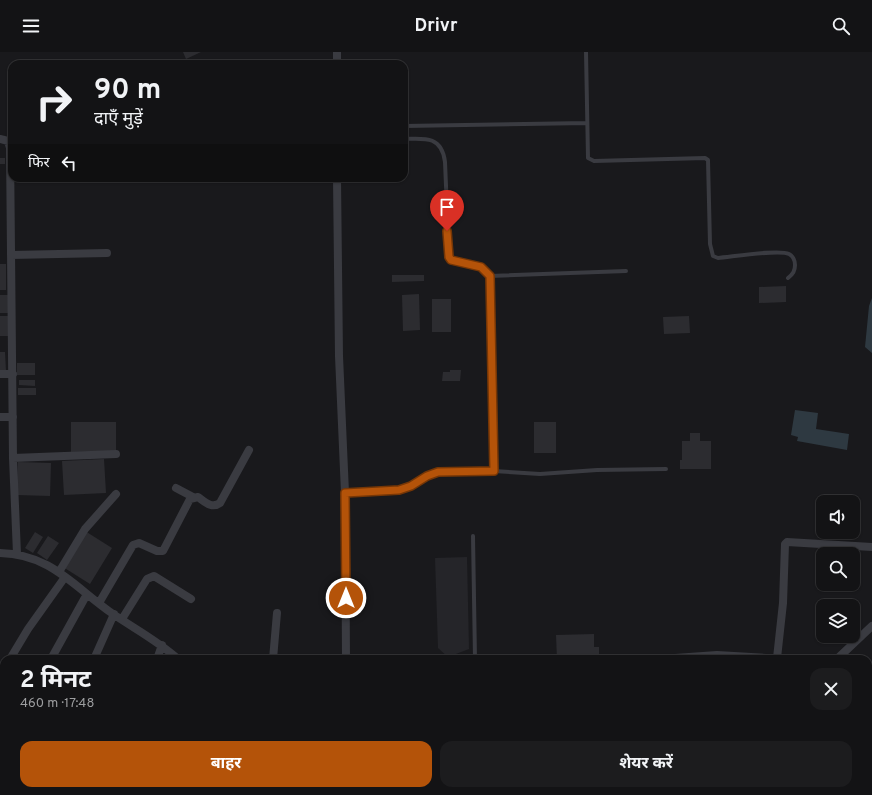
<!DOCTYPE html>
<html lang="hi">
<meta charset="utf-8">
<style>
body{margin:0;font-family:Overpass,"Noto Sans Devanagari",sans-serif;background:#1c1c1e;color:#f1f3f6;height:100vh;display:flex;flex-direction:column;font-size:15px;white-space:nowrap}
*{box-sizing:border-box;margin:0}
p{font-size:13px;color:#9d9ea0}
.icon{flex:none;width:22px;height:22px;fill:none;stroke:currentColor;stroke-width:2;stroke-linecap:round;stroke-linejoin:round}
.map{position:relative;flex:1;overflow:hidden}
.side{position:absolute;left:0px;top:603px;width:872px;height:140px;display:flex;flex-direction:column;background:#131315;border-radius:12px 12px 0 0;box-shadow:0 1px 3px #0004,0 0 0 1px #323234}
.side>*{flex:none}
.top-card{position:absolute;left:8px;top:8px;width:400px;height:122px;border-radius:12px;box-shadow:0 1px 3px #0004,0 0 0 1px #323234;background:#131315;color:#f1f3f6;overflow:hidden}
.fabs{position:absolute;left:816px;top:443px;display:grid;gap:8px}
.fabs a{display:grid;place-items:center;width:44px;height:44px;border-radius:8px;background:#131315;box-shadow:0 1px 3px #0004,0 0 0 1px #323234;font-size:20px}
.pin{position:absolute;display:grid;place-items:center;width:34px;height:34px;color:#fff;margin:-41px -17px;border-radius:50% 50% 50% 0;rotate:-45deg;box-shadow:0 0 4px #0007}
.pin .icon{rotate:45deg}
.me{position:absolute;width:44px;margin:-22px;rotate:0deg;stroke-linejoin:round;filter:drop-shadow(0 0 3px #0008)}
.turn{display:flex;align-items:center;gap:14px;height:84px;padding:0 20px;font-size:18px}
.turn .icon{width:52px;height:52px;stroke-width:2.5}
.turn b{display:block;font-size:28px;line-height:34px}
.then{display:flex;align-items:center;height:38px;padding:0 20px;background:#0003;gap:8px;font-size:15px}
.round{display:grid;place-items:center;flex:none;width:42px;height:42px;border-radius:12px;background:#1c1c1e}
.head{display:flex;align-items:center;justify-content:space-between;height:68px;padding:0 20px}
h1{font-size:24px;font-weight:700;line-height:30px}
.action{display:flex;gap:8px;margin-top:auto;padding:8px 20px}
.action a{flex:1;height:46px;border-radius:12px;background:#b45309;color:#fff;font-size:16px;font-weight:700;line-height:46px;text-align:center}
.action a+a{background:#1c1c1e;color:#f1f3f6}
header{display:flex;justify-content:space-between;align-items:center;height:52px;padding:0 20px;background:#131315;font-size:18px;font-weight:700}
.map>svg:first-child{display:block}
</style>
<header><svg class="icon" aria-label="menu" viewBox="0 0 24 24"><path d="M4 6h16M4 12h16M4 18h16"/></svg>Drivr<svg class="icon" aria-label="search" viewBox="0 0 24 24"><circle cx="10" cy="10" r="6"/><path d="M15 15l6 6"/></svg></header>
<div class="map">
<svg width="872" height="743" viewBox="0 0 872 743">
<rect width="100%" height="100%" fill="#19191c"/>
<path fill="#252529" d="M467,505L469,597L448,605L438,596L435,506Z"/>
<path fill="#2e3941" d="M872,246V301L865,295L869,254Z
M795,358L818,361L816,377L849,382L847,398L797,389L798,385L791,383Z"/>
<path fill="#2c2c30" d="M183,0H201L186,7Z
M0,106H5V112H0Z
M0,212H6V238H0Z
M392,223H424V229L392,230Z
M786,234V250L759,251V235Z
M419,242L420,278L403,279L402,243Z
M0,243H11V261H0Z
M432,247H451V280H432Z
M0,264H8L9,284H0Z
M689,264L690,281L664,282L663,265Z
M0,300H5L6,319H0Z
M17,311H35V323H17Z
M450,318H461L460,329H442L443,320H450Z
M19,328H35V334L19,333Z
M18,336H36V343H18Z
M71,370H116V399L71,400Z
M534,370H556V401H534Z
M690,381H700V389H711V417H680V408H682V389H690Z
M104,407L106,441L64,443L62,409Z
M18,410L51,411L50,444L17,443Z
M85,479L112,496L90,532L63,515Z
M35,480L43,485L33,501L25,496Z
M48,484L59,491L47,508L37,501Z
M594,582V595H599V607H557L556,583Z"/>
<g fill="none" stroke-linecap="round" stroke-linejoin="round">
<path stroke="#404248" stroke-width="1.5" stroke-dasharray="2 3" stroke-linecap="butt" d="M868,653L872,659"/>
<path stroke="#3a3b41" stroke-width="4" d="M586,0L588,106L594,109L705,106L708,108L710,192L713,204L718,206C731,205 779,197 789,202C793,204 795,209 795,213C795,219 793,222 788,226
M404,74L587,71
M404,87C425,86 442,84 445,110L449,205C458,216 479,208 490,224L494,419
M490,224L626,219
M345,441L399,439L411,434L427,424L438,420L494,419L540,422L597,418L666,417
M473,484L475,607"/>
<path stroke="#3a3b41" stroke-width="8" d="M337,12V0
M0,87L8,89L10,96L13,406L17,502
M337,126L339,304L345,441L346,607
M11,203L107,201
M0,322H13
M0,365H13
M13,406L116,402
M176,436L193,445
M0,501C51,502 74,535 113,562C135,577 158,589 178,607
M848,502V494
M59,520L85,477L116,442
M99,551L133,493L139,491L157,499H163L190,447L198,445C205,450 212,457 220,451L249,398
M122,567L147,527L154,524L191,547
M777,606L783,551L785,492L787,490L872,495
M10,607L28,577L65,525
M51,607L87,542
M94,607L114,562
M157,607L162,593
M273,607L277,561
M661,607L717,603L784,607
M837,607L872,574
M0,626L4,618
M0,710L4,711
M208,739L237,743
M444,739V743
M561,739V743
M808,739L813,743
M21,743L22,739
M78,743L80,739
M180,743L182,739
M376,743V739
M520,743V739
M627,743H633
M687,743L691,739
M789,743L791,739"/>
</g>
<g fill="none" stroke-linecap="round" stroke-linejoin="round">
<g stroke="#753606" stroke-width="10">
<path id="route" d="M346,546L345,441L399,438L411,434L427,424L438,420L494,419L490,224L481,215L451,208L449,205L447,179"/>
</g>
<use href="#route" stroke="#b45309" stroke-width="7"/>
</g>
</svg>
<div class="fabs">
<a><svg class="icon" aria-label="sound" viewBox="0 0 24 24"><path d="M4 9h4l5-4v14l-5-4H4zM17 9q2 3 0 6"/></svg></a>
<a><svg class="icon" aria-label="search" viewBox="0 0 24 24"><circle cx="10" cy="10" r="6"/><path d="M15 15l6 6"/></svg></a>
<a><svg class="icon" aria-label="layers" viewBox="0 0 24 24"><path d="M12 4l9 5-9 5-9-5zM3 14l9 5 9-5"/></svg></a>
</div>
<div class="pin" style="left:447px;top:179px;background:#d93025"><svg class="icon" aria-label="arrive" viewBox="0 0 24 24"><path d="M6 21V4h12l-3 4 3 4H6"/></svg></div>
<svg class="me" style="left:346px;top:546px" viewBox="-20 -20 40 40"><circle r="17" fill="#b45309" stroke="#fff" stroke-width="3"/><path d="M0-11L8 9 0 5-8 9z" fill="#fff"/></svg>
<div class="top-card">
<div class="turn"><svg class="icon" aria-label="right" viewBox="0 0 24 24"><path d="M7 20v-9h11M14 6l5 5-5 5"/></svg><div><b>90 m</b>दाएँ मुड़ें</div></div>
<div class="then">फिर<svg class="icon" aria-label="left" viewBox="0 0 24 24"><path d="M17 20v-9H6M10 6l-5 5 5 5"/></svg></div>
</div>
<section class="side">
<div class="head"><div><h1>2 मिनट</h1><p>460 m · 17:48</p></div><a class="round"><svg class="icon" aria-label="close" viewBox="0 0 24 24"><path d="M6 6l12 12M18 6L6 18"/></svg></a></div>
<div class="action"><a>बाहर</a><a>शेयर करें</a></div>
</section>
</div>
